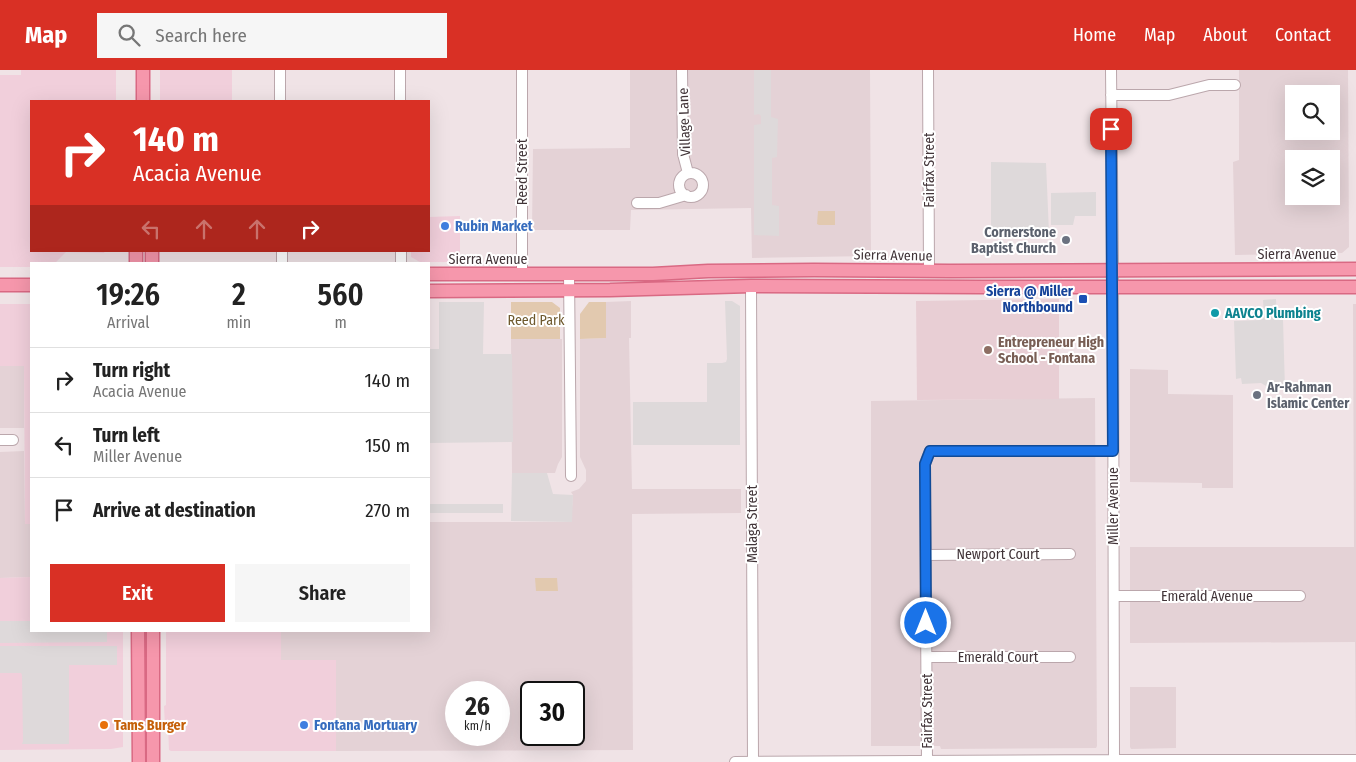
<!DOCTYPE html>
<style>
body{margin:0;font-family:"Fira Sans Condensed",sans-serif;background:#f6f6f6;color:#222;height:100vh;display:flex;flex-direction:column;font-size:19px;white-space:nowrap}
*{box-sizing:border-box;margin:0}
p{font-size:16px;color:#767676}
.icon{flex:none;width:28px;height:28px;fill:none;stroke:currentColor;stroke-width:2;stroke-linecap:round;stroke-linejoin:round}
.map{position:relative;flex:1;overflow:hidden}
.details{position:absolute;left:30px;top:192px;width:400px;height:370px;display:flex;flex-direction:column;background:#fff;border-radius:0px;box-shadow:0 5px 20px #0002}
.details>*{flex:none}
.hud{position:absolute;left:30px;top:30px;width:400px;height:152px;border-radius:0px;box-shadow:0 5px 20px #0002;background:#d93025;color:#fff;overflow:hidden}
.tools{position:absolute;left:1285px;top:15px;display:grid;gap:10px}
.tools a{display:grid;place-items:center;width:55px;height:55px;border-radius:0px;background:#fff;box-shadow:0 5px 20px #0002;font-size:25px}
.speed{position:absolute;left:445px;top:611px;display:flex;gap:10px;font-size:25px;font-weight:700;text-align:center}
.speed>*{display:grid;place-content:center;width:65px;height:65px;border-radius:50%;background:#fff;box-shadow:0 5px 20px #0002;line-height:1}
.speed small{font-size:12px;font-weight:400}
.speed .limit{border:2px solid #111;border-radius:8px;background:#fff;color:#111}
.pin{position:absolute;display:grid;place-items:center;width:42px;height:42px;color:#fff;margin:-21px;border-radius:10px;box-shadow:0 2px 8px #0006}
.me{position:absolute;width:55px;margin:-28px;rotate:0deg;stroke-linejoin:round;filter:drop-shadow(0 0 4px #0008)}
.turn{display:flex;align-items:center;gap:18px;height:105px;padding:0 20px;font-size:22px}
.turn .icon{width:65px;height:65px;stroke-width:2.5}
.turn b{display:block;font-size:35px;line-height:42px}
.lanes{display:flex;align-items:center;height:48px;padding:0 20px;background:#0003;justify-content:center;gap:25px;direction:ltr}
.lanes .off{opacity:.35}
.eta{display:flex;justify-content:space-evenly;align-items:center;height:85px;text-align:center}
.eta b{font-size:30px;font-weight:600;line-height:35px}
.button{display:flex;gap:10px;margin-top:auto;padding:10px 20px}
.button a{flex:1;height:58px;border-radius:0px;background:#d93025;color:#fff;font-size:20px;font-weight:600;line-height:58px;text-align:center}
.button a+a{background:#f6f6f6;color:#222}
ul{padding:0;list-style:none}
li{display:flex;align-items:center;gap:15px;height:65px;padding:0 20px;border-top:1px solid #e0e0e0}
li div{flex:1}
li b{display:block;font-size:19px}
li em{font-style:normal}
header{display:flex;align-items:center;gap:30px;box-sizing:border-box;height:70px;padding:0 25px;background:#d93025;color:#fff}
header strong{font-size:24px}
nav{display:flex;gap:28px;margin-inline-start:auto;font-size:18px}
.search{width:350px;height:45px;background:#f6f6f6;display:flex;align-items:center;gap:12px;box-sizing:border-box;padding:0 18px;border-radius:0px;color:#767676;font-size:19px}
.map>svg:first-child{display:block}
</style>
<header>
<strong>Map</strong>
<div class="search"><svg class="icon" aria-label="search" viewBox="0 0 24 24"><circle cx="10" cy="10" r="6"/><path d="M15 15l6 6"/></svg>Search here</div>
<nav><a>Home</a><a>Map</a><a>About</a><a>Contact</a></nav>
</header>
<div class="map">
<svg width="1356" height="692" viewBox="0 0 1356 692">
<rect width="100%" height="100%" fill="#f0e3e6"/>
<path fill="#e4d2d6" fill-rule="evenodd" d="M630,0H870L871,186L752,188L751,138L631,140L630,160H532L533,79L630,78Z
M1239,0H1348L1349,177L1342,183L1235,185L1233,92L1239,90ZM1294,24H1331V61H1294ZM1294,89H1331V126H1294Z
M631,231V268H629L632,419H741V443L632,444L633,680L336,681V591L281,590V561H429V452H571L573,425L571,422L579,419L586,411V400L580,387V269L606,268V232ZM456,622H499V665H456ZM531,622H574V665H531Z
M1353,234H1356V678L1355,572L1130,573V477H1354Z
M511,269H562V387L558,394L555,403H512Z
M0,296H24V358H0Z
M1130,299L1168,300V324L1233,325V418H1202V413L1130,412Z
M1095,328L1097,676L1096,678L941,679L940,676H871V331Z
M24,381L25,454H31V507L0,508V382Z
M1130,617H1176V678L1131,679L1130,677Z"/>
<path fill="#f1cfdb" d="M21,0H116V31H31V181H105L104,183L66,182L54,194H31V197H0V5H21Z
M160,0H232V31H160Z
M460,146V192H420L411,187V181H429V147Z
M0,234H31V454H25L24,296H0Z
M31,507V561H123V677L111,679L0,680V508Z
M166,561H281V590H336V681H171L169,680L168,656H165L164,636L166,635Z"/>
<path fill="#e8ced4" d="M1059,229V329L917,330L916,231Z"/>
<path fill="#e2c9af" d="M818,141H835V155H819L817,154Z
M511,232H552L560,238V269H511Z
M589,232H606V268L580,269V244Z
M535,508H557L558,521H536Z"/>
<path fill="#ded9da" d="M754,0H771V47L778,49L777,87L772,88V135L779,136V166L754,165V55L761,54V46L759,44L754,45Z
M991,92L1046,93L1049,163L991,166Z
M1096,122V146H1075L1073,155H1051V123Z
M1276,229L1277,249H1283L1285,320H1273L1261,313L1242,314L1241,308L1236,309L1234,251L1260,250L1264,246L1263,230Z
M725,231H732L740,236V375H633V332H707V293H722L726,292L727,289Z
M439,232H484L483,284H512L513,372L429,373V279H439Z
M512,403H547L553,424L573,425L572,452L511,451Z
M429,434H503V443H429Z
M0,551H31V561H107V572L0,573Z
M0,576H117V595H69V674H22L23,671L22,605L21,603H0Z"/>
<g fill="none" stroke-linecap="round" stroke-linejoin="round">
<g stroke="#bba7ac" stroke-width="12">
<path id="minor" d="M280,0V31
M400,0V31
M522,0V205
M682,0L683,84L688,103
M928,0L929,201
M1111,0L1113,200L1114,692
M1111,25H1169L1209,15H1235
M679 115a12 12 0 1 1 24 0a12 12 0 1 1-24 0Z
M637,133H659L686,125
M401,181V194
M282,194V181
M569,204L571,406
M751,216L753,692
M0,370H13
M926,485L1070,484
M1114,526H1300
M927,587H1070
M927,691L925,394L930,381H1113
M735,692L1114,690H1356"/>
</g>
<g stroke="#d96983" stroke-width="15">
<path id="major" d="M143,0V31
M136,181V194
M152,181V194
M429,204H653L708,201L814,200L950,201L1356,199
M0,215H31
M429,221L610,220L751,216L982,217H1356
M138,561L139,692
M153,561V692"/>
</g>
<use href="#minor" stroke="#fff" stroke-width="10"/>
<use href="#major" stroke="#f697ac" stroke-width="12"/>
</g>
<g fill="none" stroke-linecap="round" stroke-linejoin="round">
<g stroke="#114b97" stroke-width="12">
<path id="route" d="M926,553L925,394L930,381H1113L1111,59"/>
</g>
<use href="#route" stroke="#1a73e8" stroke-width="9"/>
</g>
<g fill="#3f7fe0" stroke="#fff" stroke-width="2">
<circle cx="445" cy="156" r="5"/>
<circle cx="304" cy="655" r="5"/>
</g>
<g fill="#6b7280" stroke="#fff" stroke-width="2">
<circle cx="1066" cy="170" r="5"/>
<circle cx="1257" cy="325" r="5"/>
</g>
<rect fill="#1a4fb4" stroke="#fff" stroke-width="2" x="1078" y="224" width="10" height="10" rx="2.5"/>
<circle fill="#0f9aa8" stroke="#fff" stroke-width="2" cx="1215" cy="243" r="5"/>
<circle fill="#8d6e63" stroke="#fff" stroke-width="2" cx="988" cy="280" r="5"/>
<circle fill="#e8710a" stroke="#fff" stroke-width="2" cx="104" cy="655" r="5"/>
<g text-anchor="middle" stroke-width="4" stroke-linejoin="round" paint-order="stroke">
<g font-size="14" fill="#413438" stroke="#fff">
<text transform="translate(684 52) rotate(-92)" y="5">Village Lane</text>
<text transform="translate(929 100) rotate(-90)" y="5">Fairfax Street</text>
<text transform="translate(522 102) rotate(-90)" y="5">Reed Street</text>
<text x="1297" y="189">Sierra Avenue</text>
<text transform="translate(893 185) rotate(1)" y="5">Sierra Avenue</text>
<text x="488" y="194">Sierra Avenue</text>
<text transform="translate(1113 436) rotate(-90)" y="5">Miller Avenue</text>
<text transform="translate(752 454) rotate(-90)" y="5">Malaga Street</text>
<text x="998" y="489">Newport Court</text>
<text x="1207" y="531">Emerald Avenue</text>
<text x="998" y="592">Emerald Court</text>
<text transform="translate(927 641) rotate(-90)" y="5">Fairfax Street</text>
</g>
<g font-size="14" font-weight="bold" fill="#366cbe" stroke="#fff" text-anchor="start">
<text x="455" y="161">Rubin Market</text>
<text x="314" y="660">Fontana Mortuary</text>
</g>
<g font-size="14" font-weight="bold" fill="#5b616d" stroke="#fff" text-anchor="end">
<text x="1056" y="167">Cornerstone<tspan x="1056" dy="16">Baptist Church</tspan></text>
<text x="1267" y="322" text-anchor="start">Ar-Rahman<tspan x="1267" dy="16">Islamic Center</tspan></text>
</g>
<g font-size="14" font-weight="bold" fill="#164399" stroke="#fff" text-anchor="end">
<text x="1073" y="226">Sierra @ Miller<tspan x="1073" dy="16">Northbound</tspan></text>
</g>
<g font-size="14" font-weight="bold" fill="#0d838f" stroke="#fff" text-anchor="start">
<text x="1225" y="248">AAVCO Plumbing</text>
</g>
<g font-size="14" fill="#6e592d" stroke="#fff">
<text x="536" y="255">Reed Park</text>
</g>
<g font-size="14" font-weight="bold" fill="#785e54" stroke="#fff" text-anchor="start">
<text x="998" y="277">Entrepreneur High<tspan x="998" dy="16">School - Fontana</tspan></text>
</g>
<g font-size="14" font-weight="bold" fill="#c56008" stroke="#fff" text-anchor="start">
<text x="114" y="660">Tams Burger</text>
</g>
</g>
</svg>
<div class="tools">
<a><svg class="icon" aria-label="search" viewBox="0 0 24 24"><circle cx="10" cy="10" r="6"/><path d="M15 15l6 6"/></svg></a>
<a><svg class="icon" aria-label="layers" viewBox="0 0 24 24"><path d="M12 4l9 5-9 5-9-5zM3 14l9 5 9-5"/></svg></a>
</div>
<div class="speed"><div>26<small>km/h</small></div><div class="limit">30</div></div>
<div class="pin" style="left:1111px;top:59px;background:#d93025"><svg class="icon" aria-label="arrive" viewBox="0 0 24 24"><path d="M6 21V4h12l-3 4 3 4H6"/></svg></div>
<svg class="me" style="left:926px;top:553px" viewBox="-20 -20 40 40"><circle r="17" fill="#1a73e8" stroke="#fff" stroke-width="3"/><path d="M0-11L8 9 0 5-8 9z" fill="#fff"/></svg>
<div class="hud">
<div class="turn"><svg class="icon" aria-label="right" viewBox="0 0 24 24"><path d="M7 20v-9h11M14 6l5 5-5 5"/></svg><div><b>140 m</b>Acacia Avenue</div></div>
<div class="lanes"><svg class="icon off" aria-label="left" viewBox="0 0 24 24"><path d="M17 20v-9H6M10 6l-5 5 5 5"/></svg><svg class="icon off" aria-label="ahead" viewBox="0 0 24 24"><path d="M12 20V5M6 11l6-6 6 6"/></svg><svg class="icon off" aria-label="ahead" viewBox="0 0 24 24"><path d="M12 20V5M6 11l6-6 6 6"/></svg><svg class="icon" aria-label="right" viewBox="0 0 24 24"><path d="M7 20v-9h11M14 6l5 5-5 5"/></svg></div>
</div>
<section class="details">
<div class="eta">
<div><b>19:26</b><p>Arrival</p></div>
<div><b>2</b><p>min</p></div>
<div><b>560</b><p>m</p></div>
</div>
<ul>
<li><svg class="icon" aria-label="right" viewBox="0 0 24 24"><path d="M7 20v-9h11M14 6l5 5-5 5"/></svg><div><b>Turn right</b><p>Acacia Avenue</p></div><em>140 m</em></li>
<li><svg class="icon" aria-label="left" viewBox="0 0 24 24"><path d="M17 20v-9H6M10 6l-5 5 5 5"/></svg><div><b>Turn left</b><p>Miller Avenue</p></div><em>150 m</em></li>
<li><svg class="icon" aria-label="arrive" viewBox="0 0 24 24"><path d="M6 21V4h12l-3 4 3 4H6"/></svg><div><b>Arrive at destination</b></div><em>270 m</em></li>
</ul>
<div class="button"><a>Exit</a><a>Share</a></div>
</section>
</div>
